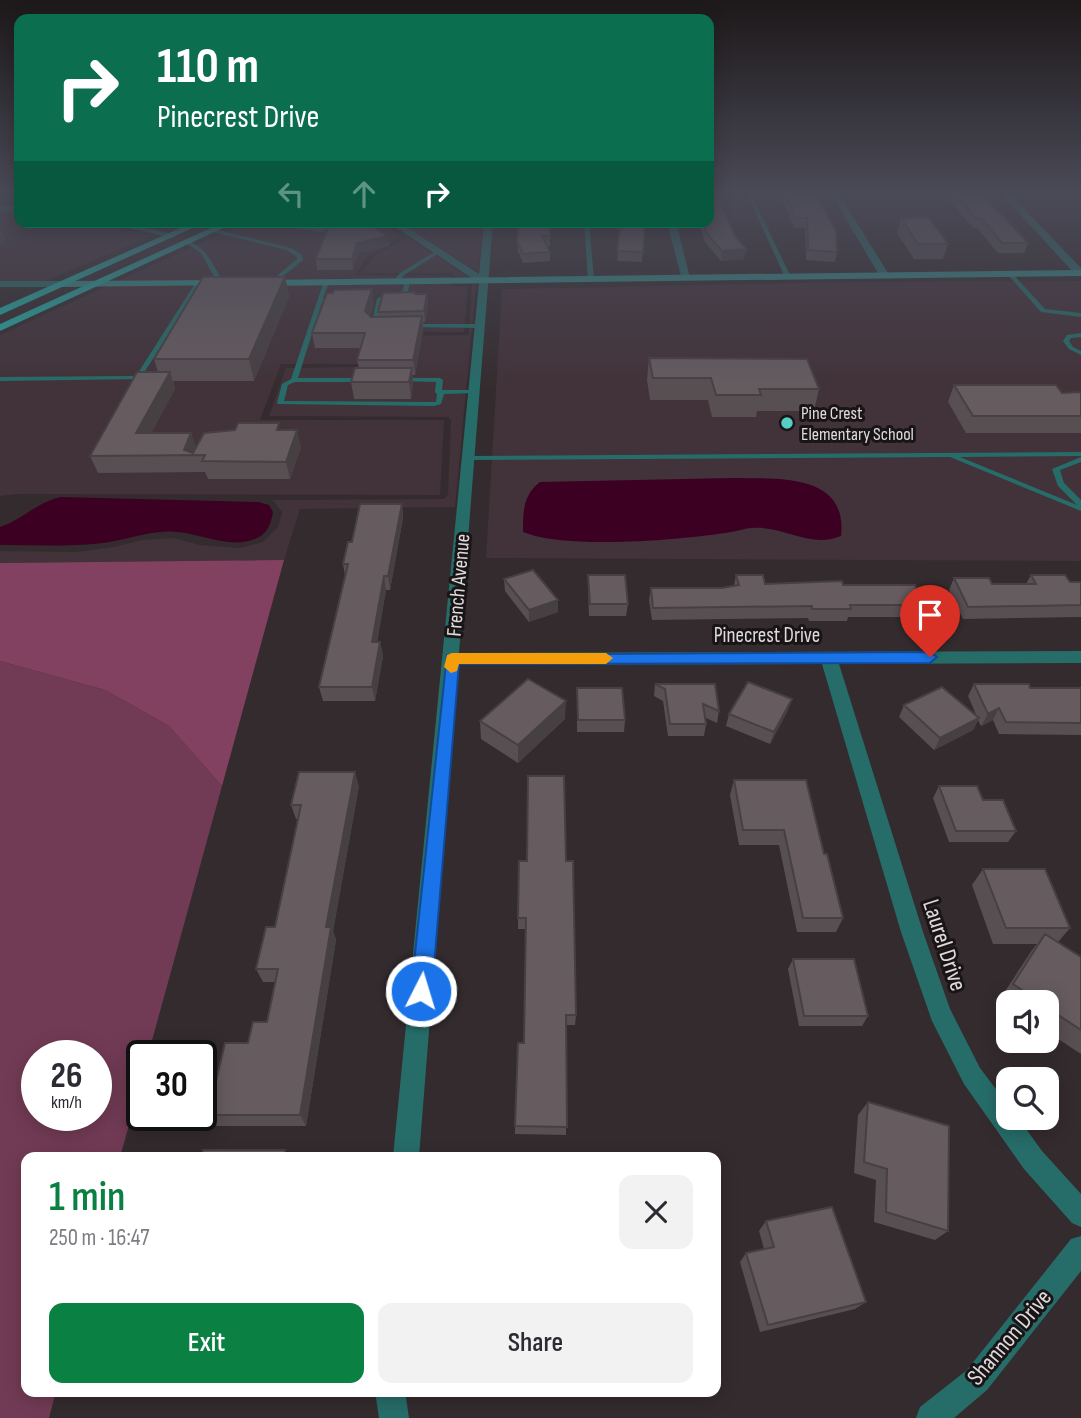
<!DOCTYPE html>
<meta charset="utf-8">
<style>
body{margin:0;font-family:"Sofia Sans Condensed",sans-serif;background:#f2f2f3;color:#2b2b33;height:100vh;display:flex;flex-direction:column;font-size:26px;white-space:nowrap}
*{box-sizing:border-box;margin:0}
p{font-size:23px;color:#7c7c81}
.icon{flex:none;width:38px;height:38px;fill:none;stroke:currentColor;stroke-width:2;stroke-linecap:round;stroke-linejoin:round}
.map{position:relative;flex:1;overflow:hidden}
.sheet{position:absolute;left:21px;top:1152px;width:700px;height:245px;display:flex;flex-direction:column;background:#fff;border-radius:14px;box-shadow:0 4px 18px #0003}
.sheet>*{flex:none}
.top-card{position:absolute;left:14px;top:14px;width:700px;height:214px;border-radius:14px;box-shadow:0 4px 18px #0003;background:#0b6e4f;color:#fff;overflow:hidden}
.fabs{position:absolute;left:996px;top:990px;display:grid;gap:14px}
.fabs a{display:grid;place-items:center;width:63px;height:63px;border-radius:14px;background:#fff;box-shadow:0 4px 18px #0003;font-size:35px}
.speed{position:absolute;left:21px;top:1040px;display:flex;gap:14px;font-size:35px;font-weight:700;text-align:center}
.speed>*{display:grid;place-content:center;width:91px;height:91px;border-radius:50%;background:#fff;box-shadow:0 4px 18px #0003;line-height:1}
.speed small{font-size:18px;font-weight:400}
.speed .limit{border:4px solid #111;border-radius:10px;background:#fff;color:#111}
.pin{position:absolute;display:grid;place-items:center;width:60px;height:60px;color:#fff;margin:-72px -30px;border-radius:50% 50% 50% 0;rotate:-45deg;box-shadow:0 0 7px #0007}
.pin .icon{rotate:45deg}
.me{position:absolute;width:77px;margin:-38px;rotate:5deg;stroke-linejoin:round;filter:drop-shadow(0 0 5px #0008)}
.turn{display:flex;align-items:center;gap:24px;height:147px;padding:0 28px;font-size:32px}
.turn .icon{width:91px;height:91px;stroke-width:2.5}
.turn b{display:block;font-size:49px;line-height:60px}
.lanes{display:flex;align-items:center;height:66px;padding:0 28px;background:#0003;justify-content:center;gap:35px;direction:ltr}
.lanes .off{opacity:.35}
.round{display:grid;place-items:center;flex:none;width:74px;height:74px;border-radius:14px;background:#f2f2f3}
.overview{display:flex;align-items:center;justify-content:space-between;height:119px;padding:0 28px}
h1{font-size:42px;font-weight:600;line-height:52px;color:#0b8043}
.action{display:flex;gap:14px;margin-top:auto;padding:14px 28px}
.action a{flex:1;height:80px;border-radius:14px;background:#0b8043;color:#fff;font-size:28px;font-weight:600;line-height:80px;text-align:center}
.action a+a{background:#f2f2f3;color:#2b2b33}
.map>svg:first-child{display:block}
</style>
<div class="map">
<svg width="1081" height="1418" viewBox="0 0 1081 1418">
<rect width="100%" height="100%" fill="#342b2e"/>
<path fill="#423239" d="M0,210L19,212V222H86L153,235L46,281H0Z
M247,222H379L402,237L368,256L355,275L451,276V286L468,287L464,332H370L359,364H281L260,420H444L440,495L17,494L0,496V335Z
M399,222H483L478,272Z
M407,237L470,278H457L452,273H362L373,257Z
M1081,281V561L486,558L502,289L848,282Z
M472,285H476L455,507L300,509L284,560L0,563V551L77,552L114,547L142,540L174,538L200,545L240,548L263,542L278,527L282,512L273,500L444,499L448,494L451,420L448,417L269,416L286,368L362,367L374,336L469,335Z"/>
<path fill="#723b55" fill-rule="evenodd" d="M0,661L105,690L169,726L222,786L148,1055H142V1079L120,1157H26V1391H56L49,1418H0ZM37,1055H96V1115H37Z"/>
<path fill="#824160" d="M284,560L222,786L169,726L105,690L0,661V563Z"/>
<path fill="#3c0023" d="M732,478C776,479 848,472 841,536C809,549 784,525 752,528C745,528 738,531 731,532C682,540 567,550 523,532C523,512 523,495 540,482Z
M61,497L258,502L269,505L273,512C271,523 268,533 257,538C232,550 203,534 177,532C152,529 128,540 103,543C69,547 34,545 0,545V527C22,520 37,502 61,497Z"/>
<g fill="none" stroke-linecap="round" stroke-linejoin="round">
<path fill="#266d69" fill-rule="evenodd" d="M747,194H751L790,275L789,276L784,275Z
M352,222H363L320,232L280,226L282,225L320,228Z
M584,222H589L594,279L591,281L588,279Z
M214,229L291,248L302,255L303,260L282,277L279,284H275L278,275L297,259V257L287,250L212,232L211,231Z
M186,241C205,245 212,263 221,278L217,284L212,283L215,278L201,253L186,243Z
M436,251L441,252L404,275L398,283H394L393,282L400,273Z
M1007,272H1011L1045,309L1081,313V317L1041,312L1007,274Z
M324,281L329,282L323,298L329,300L322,302L298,378H363L366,380L363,382H295L288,385L284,401L436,402L437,394L435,392L436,382L401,381V379L403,378H440L443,380L442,390H474L477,392L476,393L444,394L441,404L434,406L278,404L277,403L282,384L291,379Z
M405,281L410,282L406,299L403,301L395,300V298L401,297Z
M196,282L201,283L140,379L0,381V377L136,376Z
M380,297L383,299L377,327L374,329L371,327L377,299Z
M410,324H480L483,326L480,328L408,327V325Z
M1081,333V337L1071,338L1069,341L1073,347L1081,351V355L1069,349L1063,341L1067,335Z
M1081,452V456L960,457L1077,505L1058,486L1052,469L1081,457V462L1060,470L1064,483L1081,500V511L950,457L469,460L465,458L469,456Z"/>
<path fill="#266d69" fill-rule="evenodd" d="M831,194H839L888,273L887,275L878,273Z
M1001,194H1010L1081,268V276L1076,275Z
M0,205L19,206V212L0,211Z
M102,222H121L177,235L172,238Z
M388,222H399L479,274L484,222H493L459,653L1081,651V663L839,664L923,932L950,1009L980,1068L1008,1105V1118H1018L1042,1151L1081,1194V1227L1072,1223L1024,1169L964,1084L932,1021L901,932L822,664L458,665L419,1157H393L479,283Z
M667,222H676L690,278L681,276Z
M1081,1236V1271L987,1390L954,1418H916L920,1407L967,1370L1071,1239Z
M375,1391H405L409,1418H379Z"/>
<path fill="#266d69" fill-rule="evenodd" d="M0,281H63L68,284L63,287H0Z"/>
<path fill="#328d87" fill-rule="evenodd" d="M1081,270V276L262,286L257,283L262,280Z
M224,280L229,283L228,285L63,287L58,284L63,281Z"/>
<path fill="#25a79f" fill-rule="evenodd" d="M194,222H206L0,315V308Z
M224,222H236L0,331V324Z"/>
</g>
<path fill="#584f53" d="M709,194L725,204L724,211L744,259L721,261L705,242L699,222H709Z
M780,194H815L837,252L835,262L806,260L805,228H794Z
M945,194H982L1028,243L1024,253H998L977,228H973L965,219Z
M901,218L948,244L943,259H914L897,233Z
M550,222V246H547L550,252V261L523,263L518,251L517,241Z
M613,222H644L645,226L642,262L617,261L620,229H614Z
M387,236L389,246L358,253L353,270H317L316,259Z
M285,277L289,297L254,381H173L175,389L151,433H191L196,448L281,430L301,447L290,479H208L205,472L98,473L90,456L158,372L154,359Z
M416,294H427L428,305L425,322H423V331L415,375H412L413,385L411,399H354L351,382L359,368L357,360L361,348H315L312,333L374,304L370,316L379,317L378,312Z
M649,358L819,389L814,411H757L756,417H712L708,400H650L647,380Z
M954,385L1062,393L1081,392V433H966L948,402Z
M402,504L403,518L390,590H386L377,642H380L383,656L375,701H323L319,687L345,576L343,564Z
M588,575L628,604L626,616H589L588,587Z
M736,575L765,584L843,585L924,605L919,617H848L847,621H809L808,618L652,620L649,600L651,588H722L734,586Z
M1031,575L1070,582H1081V617L963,619L949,590L954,578L992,584H1026Z
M504,579L558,600V612L529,622L505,591Z
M655,684L719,711L717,723L706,718V724L704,736H668L663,701L654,696Z
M974,684L1030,688H1081V735L999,734L993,720L981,726L978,720L973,730L934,750L899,717L904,705L977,717L968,696Z
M577,688L625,720L624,732H577Z
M788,710L770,744L726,726L729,714Z
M565,719L518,763L481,739L480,721Z
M734,780L824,854L843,918L836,932H797L779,845H739L730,795Z
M359,786L333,931L336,940L306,1126H216L208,1115L248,1043L267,1022L275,982H263L256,969L275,927L298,819H296L291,805Z
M939,786L983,800L1016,831L1008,842H949L933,798Z
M566,861L576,1015L575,1025H566V1135L515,1134V1126L524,1043L526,929H518V918Z
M983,869L1070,928L1058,942L1081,957V1054L1046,1031V1003H1008V1005L1000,999L1032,950L1037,944H993L972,885Z
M793,959L868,1016L862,1026H799L788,969Z
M868,1102L948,1231L935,1240L874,1222L876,1180L854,1173L858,1115Z
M766,1221L866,1302L855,1309L760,1332L740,1262L746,1253L764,1249L759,1231Z
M210,1391H282L281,1394H217Z"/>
<path fill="#474043" d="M0,225L6,240L0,246Z
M387,236L389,246L358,253L353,270L352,259L357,243Z
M746,249L744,259L721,261L722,251Z
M285,277L289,297L254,381L249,359Z
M372,289L374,304L367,326L365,311Z
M427,294L428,305L425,322L424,311Z
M422,316L423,331L415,375L413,360Z
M412,368L413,385L411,399L409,382Z
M170,372L175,389L142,450L136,433Z
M297,430L301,447L290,479L286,462Z
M191,433L197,450L195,455L184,450Z
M402,504L403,518L390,590L388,576Z
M384,576L386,590L375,656L372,642Z
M558,600V612L529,622V610Z
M380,642L383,656L375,701L372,687Z
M792,699L788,710L770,744L774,732Z
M566,701L565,719L518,763V745Z
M999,708L993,720L981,726L988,714Z
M979,718L973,730L934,750L940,738Z
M355,772L359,786L333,931L336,940L306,1126L300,1115L326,927Z"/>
<path fill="#665c60" stroke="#474043" stroke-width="2" d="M709,194H722L725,204H721L734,235L746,249L722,251L706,232L703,222H709Z
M786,194H815L836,231L837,252L808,250L807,218H796Z
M955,194H982L1028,243H1002L981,218H976Z
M901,218H929L948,244H918Z
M351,222H367L387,236L357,243L352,259H316L328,228Z
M519,222H550V236H542L550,252L523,254L517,241Z
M621,222H644L645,226L643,252L617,251Z
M203,277H285L249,359H154Z
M372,289L365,311L371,317L422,316L413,360H357L365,333H312L327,293H333L334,290Z
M415,292V294H427L424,311L378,312L383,293Z
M649,358L807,359L819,389H759L761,395H716L711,378H653Z
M355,368H412L409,382H351Z
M137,372H170L136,433H191L184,450L193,453L204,433L235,430L238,423H279L277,430H297L286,462L202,461L205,455L90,456Z
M954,385H1056L1062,393L1081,392V416H973Z
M360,504H402L388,576H384L372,642H380L372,687H319L348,564H343L348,542H352Z
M533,570L558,600L529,610L504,579Z
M588,575H625L628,604H590Z
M736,575H763L765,584L842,581L843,585H915L924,605H850L851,609H812V606L653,608L651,588H722L739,585Z
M1031,575H1065L1070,582H1081V605L968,607L954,578H989L992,584H1036Z
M528,679L566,701L518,745L480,721Z
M748,682L792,699L774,732L729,714Z
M655,684H715L719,711L703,704L706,724H670L665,689Z
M974,684H1029L1030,688H1081V723L1006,722L999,708L988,714Z
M942,687L979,718L940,738L904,705Z
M577,688H622L625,720H578Z
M299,772H355L326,927H331L300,1115H208L225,1043H248L253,1022H267L278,969H256L266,927H275L301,805H291Z
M528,776H564L566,861H573L576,1015H566L567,1127L515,1126L518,1043H524L526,918H518L519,861H527Z
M734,780H806L824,854H827L843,918H803L784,830H743Z
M939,786H977L983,800H1003L1016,831H956Z
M983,869H1045L1070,928H1006Z
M1045,934L1081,957V1030L1046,1007V1003H1041L1013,984Z
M793,959H854L868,1016H804Z
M868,1102L949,1126L948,1231L886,1212L887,1169L864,1162Z
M203,1150H285L284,1157H202Z
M832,1207L866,1302L768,1325L746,1253L774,1247L766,1221Z"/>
<linearGradient id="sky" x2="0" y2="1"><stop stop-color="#1d1819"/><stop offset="0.49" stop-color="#4a4a57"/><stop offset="1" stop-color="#4a4a57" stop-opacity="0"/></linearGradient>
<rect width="1081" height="393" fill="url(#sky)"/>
<path fill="#1a73e8" stroke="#114b97" stroke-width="2" d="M930,652L937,657L930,663L459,664L432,991L429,998L421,1000L414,998L411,991L447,655Z"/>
<path fill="#f59e0b" d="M452,653H606L613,658L606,664H459L457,671L451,673L444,667L447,655Z"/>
<circle fill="#55cec6" stroke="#191516" stroke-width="2.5" cx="787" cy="423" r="7"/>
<g text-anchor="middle" stroke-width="6" stroke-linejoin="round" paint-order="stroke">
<g font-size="18" fill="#e0dadc" stroke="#191516" text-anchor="start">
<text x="801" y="419">Pine Crest<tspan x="801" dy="21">Elementary School</tspan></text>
</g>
<g font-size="21" fill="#e0dadc" stroke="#191516">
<text transform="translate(458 585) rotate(-85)" y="7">French Avenue</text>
<text x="767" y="642">Pinecrest Drive</text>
</g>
<g font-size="24" fill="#e0dadc" stroke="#191516">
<text transform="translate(945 945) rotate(72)" y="8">Laurel Drive</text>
<text transform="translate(1009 1337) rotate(-50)" y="8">Shannon Drive</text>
</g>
</g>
</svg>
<div class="fabs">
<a><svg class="icon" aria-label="sound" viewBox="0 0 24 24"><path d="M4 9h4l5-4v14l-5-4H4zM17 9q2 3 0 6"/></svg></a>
<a><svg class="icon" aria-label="search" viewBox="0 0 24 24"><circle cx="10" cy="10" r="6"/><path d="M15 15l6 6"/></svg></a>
</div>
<div class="speed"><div>26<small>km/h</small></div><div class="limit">30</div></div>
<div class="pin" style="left:930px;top:657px;background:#d93025"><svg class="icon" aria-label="arrive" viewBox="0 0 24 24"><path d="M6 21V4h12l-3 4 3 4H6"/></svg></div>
<svg class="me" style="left:421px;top:991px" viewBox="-20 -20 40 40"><circle r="17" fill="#1a73e8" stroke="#fff" stroke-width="3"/><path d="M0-11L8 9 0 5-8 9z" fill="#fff"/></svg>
<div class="top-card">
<div class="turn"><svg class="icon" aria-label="right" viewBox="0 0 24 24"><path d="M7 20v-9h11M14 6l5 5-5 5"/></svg><div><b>110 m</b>Pinecrest Drive</div></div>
<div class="lanes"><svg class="icon off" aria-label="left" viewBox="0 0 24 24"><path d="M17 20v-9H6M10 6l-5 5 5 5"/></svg><svg class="icon off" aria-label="ahead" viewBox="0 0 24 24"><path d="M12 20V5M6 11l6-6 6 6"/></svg><svg class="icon" aria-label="right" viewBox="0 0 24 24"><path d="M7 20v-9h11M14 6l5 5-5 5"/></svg></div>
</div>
<section class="sheet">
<div class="overview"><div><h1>1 min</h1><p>250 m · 16:47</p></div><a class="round"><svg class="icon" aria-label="close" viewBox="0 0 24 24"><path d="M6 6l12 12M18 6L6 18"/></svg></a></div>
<div class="action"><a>Exit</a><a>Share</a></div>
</section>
</div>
